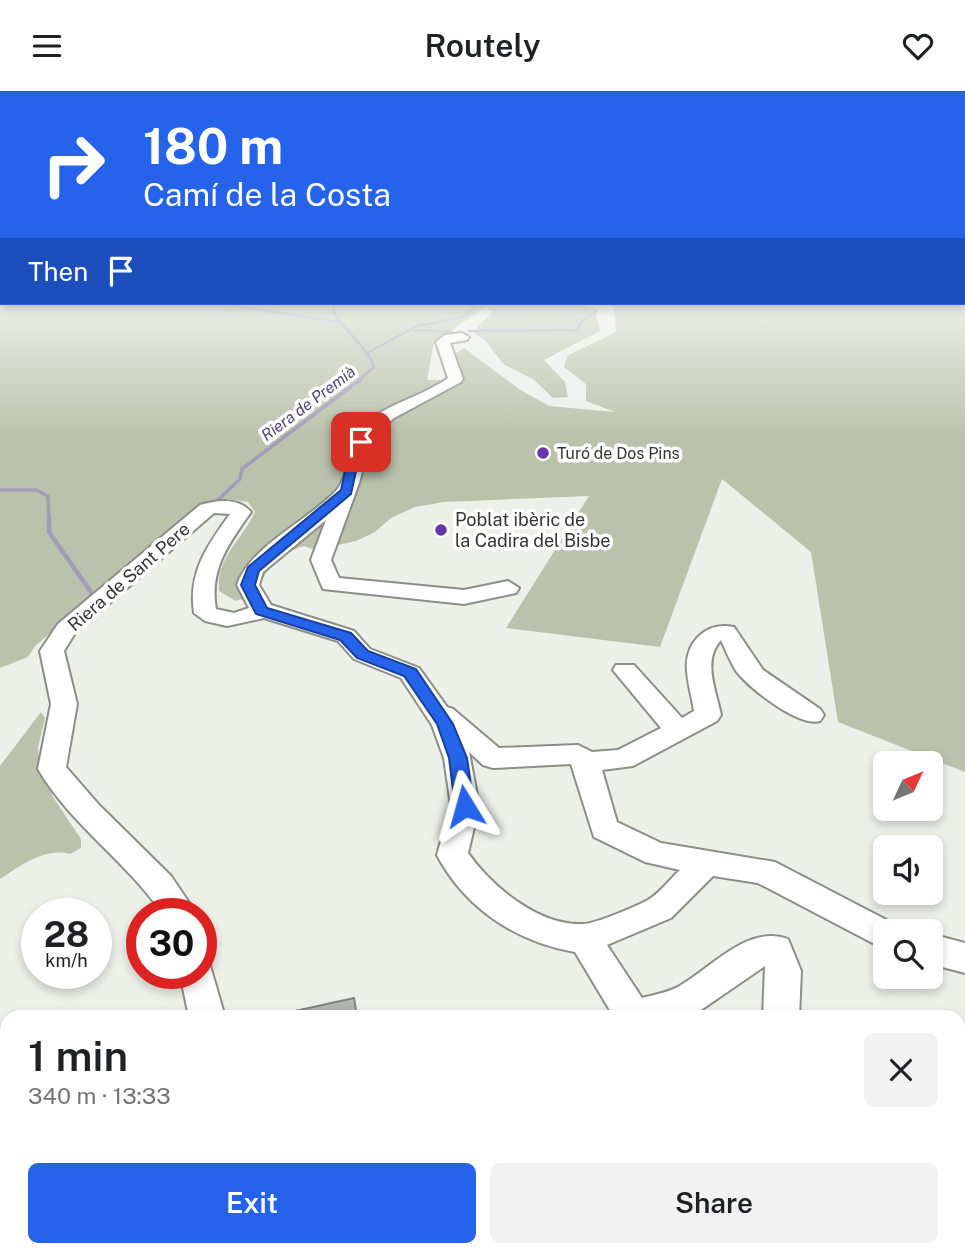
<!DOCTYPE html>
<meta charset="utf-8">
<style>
body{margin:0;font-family:"Public Sans",sans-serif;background:#f2f2f2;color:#202124;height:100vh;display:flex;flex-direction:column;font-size:26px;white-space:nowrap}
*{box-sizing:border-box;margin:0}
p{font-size:23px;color:#757577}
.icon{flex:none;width:38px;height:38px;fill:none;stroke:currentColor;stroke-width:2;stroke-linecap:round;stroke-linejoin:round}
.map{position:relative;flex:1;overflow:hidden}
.sheet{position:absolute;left:0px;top:919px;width:966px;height:247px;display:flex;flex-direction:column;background:#fff;border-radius:21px 21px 0 0;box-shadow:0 4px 10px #0003}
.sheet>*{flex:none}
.banner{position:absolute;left:0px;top:0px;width:966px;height:214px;box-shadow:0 4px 10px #0003;background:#2563eb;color:#fff;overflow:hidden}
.needle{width:46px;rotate:46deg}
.fabs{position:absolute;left:873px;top:660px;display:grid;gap:14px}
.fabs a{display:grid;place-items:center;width:70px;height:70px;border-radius:10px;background:#fff;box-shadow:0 4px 10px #0003;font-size:35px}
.speed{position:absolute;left:21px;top:807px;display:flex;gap:14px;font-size:35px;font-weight:700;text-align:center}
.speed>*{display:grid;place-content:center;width:91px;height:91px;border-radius:50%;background:#fff;box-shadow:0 4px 10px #0003;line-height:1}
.speed small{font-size:18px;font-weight:400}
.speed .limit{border:10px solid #d22;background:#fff;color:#111}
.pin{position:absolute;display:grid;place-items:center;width:60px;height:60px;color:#fff;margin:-30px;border-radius:14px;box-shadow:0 4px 10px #0006}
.me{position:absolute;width:77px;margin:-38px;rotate:352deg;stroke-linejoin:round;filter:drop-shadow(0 0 5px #0008)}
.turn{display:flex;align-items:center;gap:24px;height:147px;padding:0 28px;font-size:32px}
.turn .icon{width:91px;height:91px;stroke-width:2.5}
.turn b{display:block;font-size:49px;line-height:60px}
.then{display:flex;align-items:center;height:66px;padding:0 28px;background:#0003;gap:14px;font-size:26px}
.round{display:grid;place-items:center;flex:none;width:74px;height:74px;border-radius:10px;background:#f2f2f2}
.summary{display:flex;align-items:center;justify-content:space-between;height:119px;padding:0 28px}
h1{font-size:42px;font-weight:600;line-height:52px}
.action{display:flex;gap:14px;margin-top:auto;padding:14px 28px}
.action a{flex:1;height:80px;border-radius:10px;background:#2563eb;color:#fff;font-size:28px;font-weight:600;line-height:80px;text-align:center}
.action a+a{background:#f2f2f2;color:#202124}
header{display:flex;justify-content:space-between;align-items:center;height:91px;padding:0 28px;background:#fff;font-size:32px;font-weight:600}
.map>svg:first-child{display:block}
</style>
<header><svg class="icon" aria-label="menu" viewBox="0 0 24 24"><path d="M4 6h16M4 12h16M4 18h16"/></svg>Routely<svg class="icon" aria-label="heart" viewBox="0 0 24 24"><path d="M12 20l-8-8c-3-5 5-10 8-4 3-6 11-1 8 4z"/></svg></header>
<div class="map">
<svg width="965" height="1165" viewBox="0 0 965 1165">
<rect width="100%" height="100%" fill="#edefe9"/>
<path fill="#bac2ab" d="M0,183L2,212H580L595,218L600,240L544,269L565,291L568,306L553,307L533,288L503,273L485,249L475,243L478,235L493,221L486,216L434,251L427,289H465L456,262L464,257L519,298L549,315L615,321L586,310V293L564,276L567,265L616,241L614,216L606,212H964L965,183V681L838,631L811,461L722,388L660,556L506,537L589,405L444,411L415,416L391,427L375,441L356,450L315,459L304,455C282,462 270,472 260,493L263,501L236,510L219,500C216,466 242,449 255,421L248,411L228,408L201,414L35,555L28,566L0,577Z
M41,621L45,627L38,656L40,676L53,706L81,748V757L70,763C45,756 20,775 0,788V675Z"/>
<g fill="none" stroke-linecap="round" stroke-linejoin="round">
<path stroke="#a39cb9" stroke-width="2.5" d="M175,212L223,213L338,231
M335,212L333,220C344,241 366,253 374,276L358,290
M611,214L624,212
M413,239L452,241
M469,240L578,239L581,231L597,220
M369,261L417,235L461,227L474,217L470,212"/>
<path stroke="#a39cb9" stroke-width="3.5" d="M0,399H36L48,405L49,429
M218,409L240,388L242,378L361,288"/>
<path stroke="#a39cb9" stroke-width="4.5" d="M49,428V441L93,504"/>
</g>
<path fill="#b2b4af" stroke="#81837e" stroke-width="2" d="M354,907L357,926H296L295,920Z"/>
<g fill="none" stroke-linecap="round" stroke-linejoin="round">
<g stroke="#8c8e88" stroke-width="4">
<path id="minor" d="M462,242L469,246L467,249L450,252L463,288L461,291L394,327L371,347L359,392L331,469L339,487L464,499L508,490L519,497L516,502L464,513L323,498L311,469L326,429L263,481L259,494L271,514L354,540L370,558L419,577L447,616L453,618L499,657L578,654L592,661L618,659L661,637L613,579L616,574H634L682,627L694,620C690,593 678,567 698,546C708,536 720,533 734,536L763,579L820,618L824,624L820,630C799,636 750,598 736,580C730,570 726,560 721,549C702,570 716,599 721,624L717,630L633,675L602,679L617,731L661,752L775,771L898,835L900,840H886V859L758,792L713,785L671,827L607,854L642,907C654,904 668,901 678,896C710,878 748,833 788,848L801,880L799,926H763L765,875L698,921L687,926H614L575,861C516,851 465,817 437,764L451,715L444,667L432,634L401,587L354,568L338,550L264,527L227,535L205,530L194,522C188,481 207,455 230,423L214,422L75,542L64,560L77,613L66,676L99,714L171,785L196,822H162C126,770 70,733 38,678L51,613L40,560L58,533L200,414C217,409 238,406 251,421C229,452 209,479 216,518L234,522L249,517L237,494C250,456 305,431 334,402C352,385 344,353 364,334C387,312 422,306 448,287L436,251L445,244ZM469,661L483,674L493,677L571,673L594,746L645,771L680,779C670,788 660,802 648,809C637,815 595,833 583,833C539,835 492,796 468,762L479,715Z
M931,843L965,852V882L931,873Z
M201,868L209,871L225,926H189L180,882H201Z
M965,1141V1165H921L924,1158H959V1142Z
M248,1158H292L294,1165H250Z
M612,1158H656L658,1165H614Z
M667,1158H711L714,1165H670Z
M864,1158H910L913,1165H867Z"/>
</g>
<use href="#minor" fill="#fff" fill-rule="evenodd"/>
</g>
<linearGradient id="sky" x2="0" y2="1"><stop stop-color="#8caad5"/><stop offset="0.53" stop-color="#f7f8f5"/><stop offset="1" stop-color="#f7f8f5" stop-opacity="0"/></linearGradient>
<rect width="965" height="346" fill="url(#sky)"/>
<path fill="#2563eb" stroke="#184099" stroke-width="2" d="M357,349L366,351L360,362L351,403L259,480L255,494L267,517L351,542L368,560L416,578L453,633L467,667L474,715L465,722L455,715L449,667L437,633L404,585L357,567L340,549L256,523L241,494L248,476L341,399L349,362Z"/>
<g fill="#6636ae" stroke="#fff" stroke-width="2.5">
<circle cx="543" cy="362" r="7"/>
<circle cx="441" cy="439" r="7"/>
</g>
<g text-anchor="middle" stroke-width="7" stroke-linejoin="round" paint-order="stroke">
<g font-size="16" font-style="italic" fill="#514470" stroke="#fff">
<text transform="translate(308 312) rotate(-37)" y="6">Riera de Premià</text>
</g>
<g font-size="16" fill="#333432" stroke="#fff" text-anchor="start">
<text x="557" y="368">Turó de Dos Pins</text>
</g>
<g font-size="18" fill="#333432" stroke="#fff" text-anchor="start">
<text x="455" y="435">Poblat ibèric de<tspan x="455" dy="21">la Cadira del Bisbe</tspan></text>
</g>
<g font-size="18" fill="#333432" stroke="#fff">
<text transform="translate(129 486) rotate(-41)" y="6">Riera de Sant Pere</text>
</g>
</g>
</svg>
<div class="fabs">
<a><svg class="needle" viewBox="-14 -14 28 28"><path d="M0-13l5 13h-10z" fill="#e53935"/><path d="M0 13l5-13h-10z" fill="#757577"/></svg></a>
<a><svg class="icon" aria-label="sound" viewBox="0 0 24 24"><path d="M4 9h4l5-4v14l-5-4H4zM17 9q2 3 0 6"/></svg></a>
<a><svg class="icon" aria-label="search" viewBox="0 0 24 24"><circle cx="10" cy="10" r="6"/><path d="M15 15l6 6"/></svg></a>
</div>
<div class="speed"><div>28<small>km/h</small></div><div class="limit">30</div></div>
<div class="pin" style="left:361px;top:351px;background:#d93025"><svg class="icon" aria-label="arrive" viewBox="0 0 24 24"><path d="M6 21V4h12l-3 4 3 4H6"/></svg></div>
<svg class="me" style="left:465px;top:715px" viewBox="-20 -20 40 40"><path d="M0-17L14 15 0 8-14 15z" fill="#2563eb" stroke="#fff" stroke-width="4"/></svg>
<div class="banner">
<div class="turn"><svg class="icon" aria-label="right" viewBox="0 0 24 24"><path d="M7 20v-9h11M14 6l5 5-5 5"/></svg><div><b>180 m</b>Camí de la Costa</div></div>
<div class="then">Then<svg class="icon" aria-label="arrive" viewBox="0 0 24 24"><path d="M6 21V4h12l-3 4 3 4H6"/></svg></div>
</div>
<section class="sheet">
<div class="summary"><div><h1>1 min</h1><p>340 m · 13:33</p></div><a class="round"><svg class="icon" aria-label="close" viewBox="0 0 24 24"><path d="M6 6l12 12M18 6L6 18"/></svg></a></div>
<div class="action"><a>Exit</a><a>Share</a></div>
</section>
</div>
